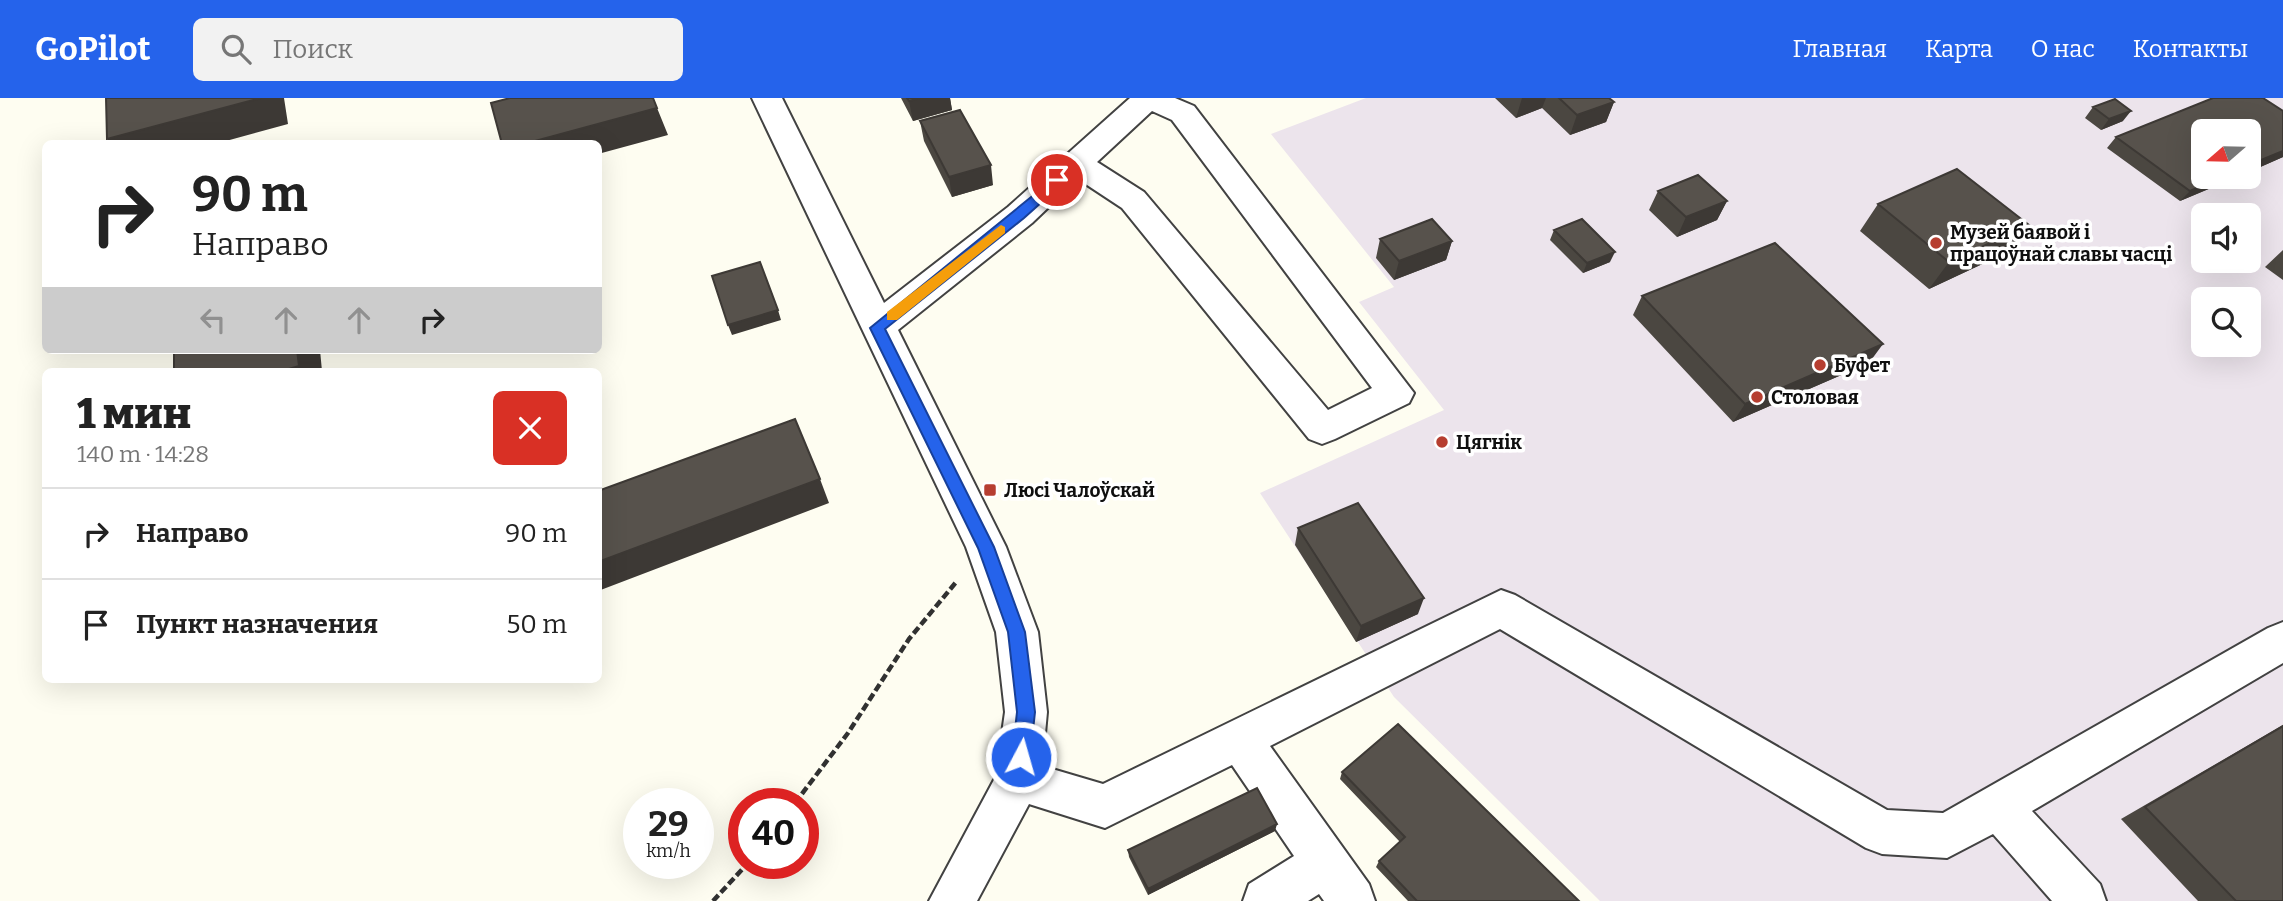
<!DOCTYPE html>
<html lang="ru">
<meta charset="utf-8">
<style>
body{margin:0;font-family:Bitter,serif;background:#f2f2f2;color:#222;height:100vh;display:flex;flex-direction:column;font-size:26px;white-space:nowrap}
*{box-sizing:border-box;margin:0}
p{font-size:23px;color:#767676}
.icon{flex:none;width:38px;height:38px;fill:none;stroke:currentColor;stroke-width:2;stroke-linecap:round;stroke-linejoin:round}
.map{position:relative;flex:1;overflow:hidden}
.drawer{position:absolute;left:42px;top:270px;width:560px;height:315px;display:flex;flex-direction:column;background:#fff;border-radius:10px;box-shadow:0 7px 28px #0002}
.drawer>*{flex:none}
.top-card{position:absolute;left:42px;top:42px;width:560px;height:214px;border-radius:10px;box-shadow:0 7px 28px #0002;background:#fff;color:#222;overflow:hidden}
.needle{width:46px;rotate:250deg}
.fabs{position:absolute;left:2191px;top:21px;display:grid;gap:14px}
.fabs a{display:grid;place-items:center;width:70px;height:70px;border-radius:10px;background:#fff;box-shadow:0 7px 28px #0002;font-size:35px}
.speed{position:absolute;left:623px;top:690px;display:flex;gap:14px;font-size:35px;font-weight:700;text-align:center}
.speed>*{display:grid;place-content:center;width:91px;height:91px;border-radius:50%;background:#fff;box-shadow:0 7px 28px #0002;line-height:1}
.speed small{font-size:18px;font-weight:400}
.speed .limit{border:10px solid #d22;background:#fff;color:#111}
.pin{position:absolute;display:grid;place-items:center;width:60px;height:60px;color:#fff;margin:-30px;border:4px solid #fff;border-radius:50%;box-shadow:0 2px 7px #0007}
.me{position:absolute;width:77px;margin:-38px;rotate:6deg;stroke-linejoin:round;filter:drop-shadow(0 0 5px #0008)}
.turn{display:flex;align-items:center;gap:24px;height:147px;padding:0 35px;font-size:32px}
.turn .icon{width:91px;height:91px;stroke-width:2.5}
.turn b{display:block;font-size:49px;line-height:60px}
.lanes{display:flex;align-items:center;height:66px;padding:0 35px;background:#0003;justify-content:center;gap:35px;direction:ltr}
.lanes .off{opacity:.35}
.round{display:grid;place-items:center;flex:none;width:74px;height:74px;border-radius:10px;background:#f2f2f2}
.head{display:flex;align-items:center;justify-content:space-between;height:119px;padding:0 35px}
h1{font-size:42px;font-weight:800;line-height:52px}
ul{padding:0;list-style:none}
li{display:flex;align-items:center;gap:21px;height:91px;padding:0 35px;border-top:2px solid #e0e0e0}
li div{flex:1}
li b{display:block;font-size:26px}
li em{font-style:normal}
header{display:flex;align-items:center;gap:42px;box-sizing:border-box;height:98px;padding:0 35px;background:#2563eb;color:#fff}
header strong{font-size:33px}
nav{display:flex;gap:38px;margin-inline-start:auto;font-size:24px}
.search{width:490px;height:63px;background:#f2f2f2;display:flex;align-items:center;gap:18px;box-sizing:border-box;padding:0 24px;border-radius:10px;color:#767676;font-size:26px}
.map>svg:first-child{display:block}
</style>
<header>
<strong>GoPilot</strong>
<div class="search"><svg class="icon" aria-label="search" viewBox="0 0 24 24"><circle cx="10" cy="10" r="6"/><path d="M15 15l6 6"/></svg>Поиск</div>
<nav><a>Главная</a><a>Карта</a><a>О нас</a><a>Контакты</a></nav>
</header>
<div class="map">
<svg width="2283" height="803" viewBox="0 0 2283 803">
<rect width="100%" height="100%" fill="#fefdf1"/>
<path fill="#ece4ec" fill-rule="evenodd" d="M1366,0H2283V803H1600L1394,599L1260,395L1444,312L1359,204L1394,189L1271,36ZM2203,33H2249V79H2203ZM2203,117H2249V163H2203ZM2203,201H2249V247H2203Z"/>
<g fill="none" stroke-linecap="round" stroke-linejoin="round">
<g stroke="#424242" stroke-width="4">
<path id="minor" d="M752,0H782L884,205L1008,109L1130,0H1175L1194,8L1414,295L1409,305L1335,341L1322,346L1309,341L1122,110L1078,81L1032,125L898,232L1006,449L1038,534L1047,614L1042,668L1103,686L1501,492L1515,497L1887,712L1943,715L2268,530L2283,524V565L2032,713L2100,786L2106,803H2052L1993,736L1947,760L1882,756L1866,750L1500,531L1270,648L1369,786L1375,803H1324L1319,796L1308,803H1243L1249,786L1294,758L1232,667L1105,730L1029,706L977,803H929L996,678L1005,614L996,534L966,449ZM1152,13L1172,22L1372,290L1328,312L1144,94L1097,64Z"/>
</g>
<path stroke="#313131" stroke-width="4.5" stroke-dasharray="8 3.5" stroke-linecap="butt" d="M795,705L848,635L909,541L957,483
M713,803L748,765"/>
<use href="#minor" fill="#fff" fill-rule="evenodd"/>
</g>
<path fill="#4b4741" d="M901,0H950L952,12L913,23Z
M1495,0H1609L1614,4L1606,24L1570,37L1542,10L1516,20Z
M2093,9L2123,23L2101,32L2085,20Z
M2283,13V59L2249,74L2203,79H2237L2180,103L2107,50L2116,39Z
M920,23L993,87L952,99L924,43Z
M1658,93L1727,103L1717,122L1677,139L1649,112Z
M1878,106L2029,127L2008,154L1929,191L1860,133Z
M1554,132L1610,164L1583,175L1550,142Z
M1380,141L1452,143L1446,162L1394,182L1376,160Z
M2283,152V182L2265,169Z
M1642,198L1869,265L1733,324L1633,217Z
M1298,430L1418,516L1356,544L1295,447Z
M2283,627V803H2198L2121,721Z
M1342,674L1579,803H1408L1376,769L1379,763L1400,744L1340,681Z
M1275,733L1148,797L1129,759L1128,752Z"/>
<path fill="#3d3935" d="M261,0H284L288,26L215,46H111L107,41Z
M653,0L668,37L598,56V46H524Z
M920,0H950L952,12L913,23L909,3Z
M1522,0H1546L1542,10L1516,20Z
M1614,4L1606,24L1570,37L1577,17Z
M2131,13L2123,23L2101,32L2109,21Z
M2283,53V59L2249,74V67Z
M991,67L993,87L952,99L949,79Z
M2222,79H2237L2180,103L2190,93Z
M1727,103L1717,122L1677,139L1686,119Z
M2029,127L2008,154L1929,191L1949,164Z
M1452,143L1446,162L1394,182L1399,163Z
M1615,154L1610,164L1583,175L1587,165Z
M778,212L781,222L732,237L728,227Z
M1883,246L1869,265L1733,324L1745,306Z
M297,252H320L322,273H282Z
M820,381L829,405L598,493V464Z
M1424,500L1418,516L1356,544L1361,528Z
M1277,726L1275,733L1148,797V791Z"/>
<path fill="#57524c" stroke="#3d3935" stroke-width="2" d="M106,0H261L107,41Z
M510,0H653L657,10L524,46H502L491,5Z
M907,0H920L909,3Z
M1559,0H1609L1614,4L1577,17Z
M2213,0H2263L2283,13V53L2249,67V33H2203V79H2222L2190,93L2116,39Z
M2115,1L2131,13L2109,21L2093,9Z
M960,12L991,67L949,79L920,23Z
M1957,71L2029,127L1949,164L1878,106Z
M1698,77L1727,103L1686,119L1658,93Z
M1432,121L1452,143L1399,163L1380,141Z
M1582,121L1615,154L1587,165L1554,132Z
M1775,145L1883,246L1745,306L1642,198Z
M760,164L778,212L728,227L712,178Z
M174,252H297L299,268L282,273H174Z
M795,321L820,381L598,464V393Z
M1358,405L1424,500L1361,528L1298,430Z
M1398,626L1579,803H1417L1379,763L1405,739L1342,674Z
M2283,628V803H2236L2145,709Z
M1257,690L1277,726L1148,791L1128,752Z"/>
<path fill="#2563eb" stroke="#184099" stroke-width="2" d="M1057,78L1062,79V86L1024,120L885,231L994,449L1025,534L1035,614L1030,659L1027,665L1021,668L1014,665L1012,659L1017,614L1008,534L978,450L870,230Z"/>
<path fill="#f59e0b" d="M1001,127L1005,129V135L897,222H887V214Z"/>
<g fill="#b63e30" stroke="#fff" stroke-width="2.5">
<circle cx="1936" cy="145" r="7"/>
<circle cx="1820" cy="267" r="7"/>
<circle cx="1757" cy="299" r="7"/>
<circle cx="1442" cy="344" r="7"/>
<rect x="983" y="385" width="14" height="14" rx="3.5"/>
</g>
<g text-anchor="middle" stroke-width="7" stroke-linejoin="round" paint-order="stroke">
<g font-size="19" font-weight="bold" fill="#0f0f0f" stroke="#fff" text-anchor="start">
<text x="1950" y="141">Музей баявой і<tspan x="1950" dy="22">працоўнай славы часці</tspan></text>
<text x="1834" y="274">Буфет</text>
<text x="1771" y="306">Столовая</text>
<text x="1456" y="351">Цягнік</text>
<text x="1004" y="399">Люсі Чалоўскай</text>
</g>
</g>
</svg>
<div class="fabs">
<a><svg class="needle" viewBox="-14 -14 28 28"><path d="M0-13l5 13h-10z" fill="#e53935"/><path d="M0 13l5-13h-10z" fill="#767676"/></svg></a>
<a><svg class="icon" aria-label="sound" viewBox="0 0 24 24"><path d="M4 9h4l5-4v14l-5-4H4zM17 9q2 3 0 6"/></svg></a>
<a><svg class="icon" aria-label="search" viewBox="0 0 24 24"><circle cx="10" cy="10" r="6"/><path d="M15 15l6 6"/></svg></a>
</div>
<div class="speed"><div>29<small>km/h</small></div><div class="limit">40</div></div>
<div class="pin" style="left:1057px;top:82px;background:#d93025"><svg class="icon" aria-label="arrive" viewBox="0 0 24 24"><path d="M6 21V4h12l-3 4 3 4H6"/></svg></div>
<svg class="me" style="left:1021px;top:659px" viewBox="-20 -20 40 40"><circle r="17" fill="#2563eb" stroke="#fff" stroke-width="3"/><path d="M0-11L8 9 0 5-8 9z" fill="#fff"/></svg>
<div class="top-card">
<div class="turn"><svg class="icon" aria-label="right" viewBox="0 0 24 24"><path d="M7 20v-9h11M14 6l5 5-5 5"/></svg><div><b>90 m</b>Направо</div></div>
<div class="lanes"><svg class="icon off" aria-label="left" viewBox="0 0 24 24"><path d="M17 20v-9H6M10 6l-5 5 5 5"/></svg><svg class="icon off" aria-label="ahead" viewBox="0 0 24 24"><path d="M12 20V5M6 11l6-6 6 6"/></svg><svg class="icon off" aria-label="ahead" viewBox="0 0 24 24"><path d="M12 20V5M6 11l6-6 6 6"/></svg><svg class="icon" aria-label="right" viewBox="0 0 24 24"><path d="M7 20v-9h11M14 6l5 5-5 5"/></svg></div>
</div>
<section class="drawer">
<div class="head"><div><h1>1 мин</h1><p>140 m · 14:28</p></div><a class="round" style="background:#d93025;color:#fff"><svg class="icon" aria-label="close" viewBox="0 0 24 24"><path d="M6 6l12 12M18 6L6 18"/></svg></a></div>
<ul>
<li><svg class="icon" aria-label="right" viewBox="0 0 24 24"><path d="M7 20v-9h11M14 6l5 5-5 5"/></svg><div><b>Направо</b></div><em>90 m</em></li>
<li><svg class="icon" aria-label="arrive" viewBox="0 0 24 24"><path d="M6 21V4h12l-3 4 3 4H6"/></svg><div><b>Пункт назначения</b></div><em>50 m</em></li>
</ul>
</section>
</div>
